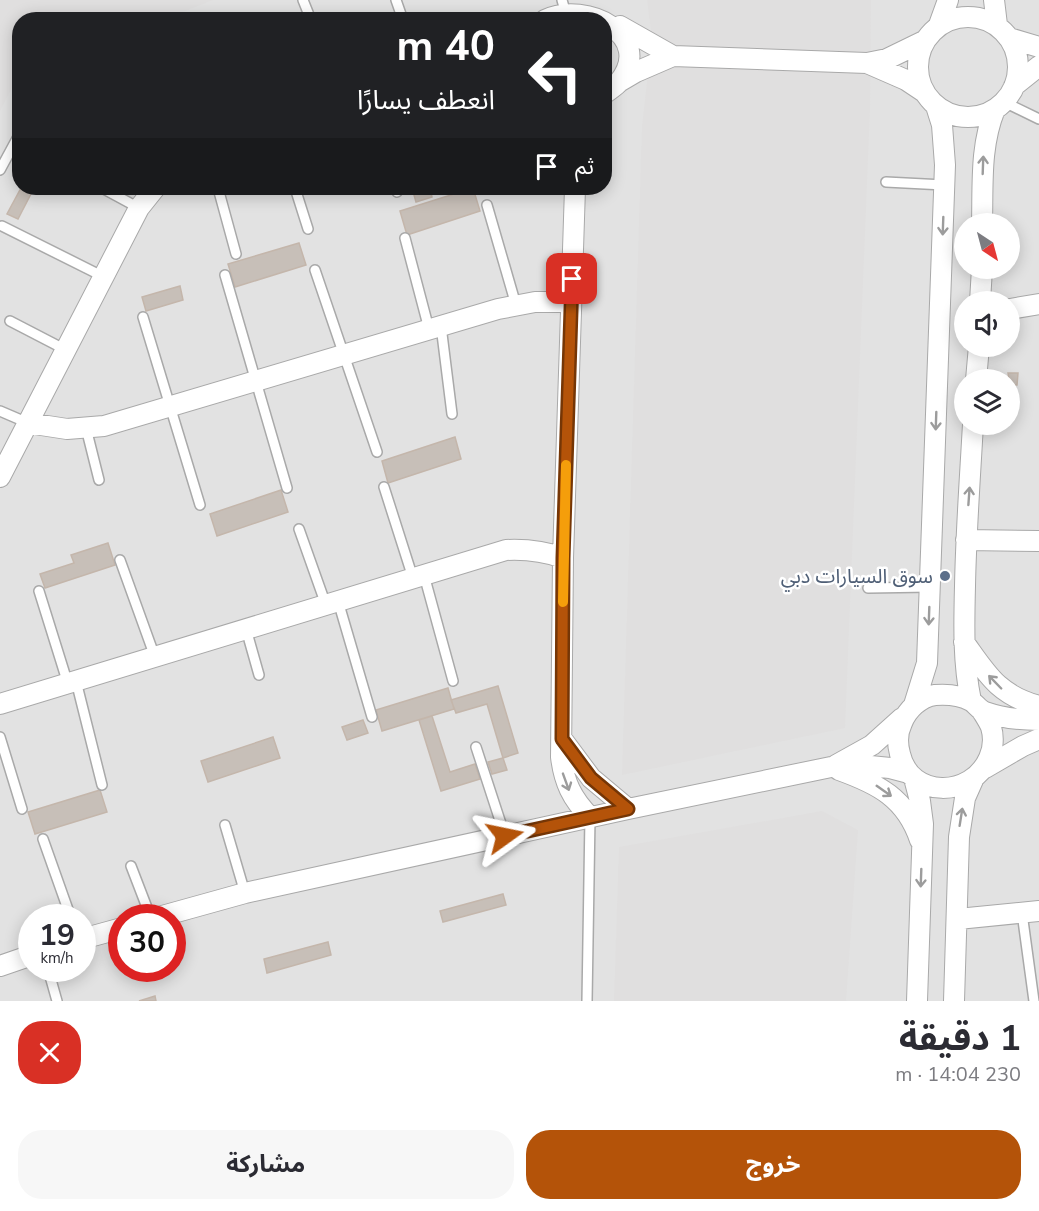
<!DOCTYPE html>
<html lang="ar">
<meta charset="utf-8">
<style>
body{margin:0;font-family:"Nunito Sans","Noto Sans Arabic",sans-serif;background:#f7f7f7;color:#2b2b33;direction:rtl;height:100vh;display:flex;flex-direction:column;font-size:22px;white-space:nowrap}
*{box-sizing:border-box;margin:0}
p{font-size:20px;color:#7c7c81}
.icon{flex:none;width:33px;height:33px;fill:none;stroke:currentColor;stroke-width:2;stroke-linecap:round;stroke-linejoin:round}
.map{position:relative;height:1001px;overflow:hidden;direction:ltr}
.drawer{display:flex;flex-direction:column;background:#fff;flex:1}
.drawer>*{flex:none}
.top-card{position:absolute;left:12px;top:12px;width:600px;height:183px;border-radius:24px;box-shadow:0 3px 15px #0003;direction:rtl;background:#202124;color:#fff;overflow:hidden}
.needle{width:39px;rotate:144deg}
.tools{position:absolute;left:954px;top:213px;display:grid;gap:12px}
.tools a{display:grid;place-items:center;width:66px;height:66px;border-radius:50%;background:#fff;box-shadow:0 3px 15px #0003;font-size:30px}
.speed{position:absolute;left:18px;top:904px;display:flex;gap:12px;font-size:30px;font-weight:700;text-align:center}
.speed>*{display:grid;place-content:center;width:78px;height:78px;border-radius:50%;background:#fff;box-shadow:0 3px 15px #0003;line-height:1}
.speed small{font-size:15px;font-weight:400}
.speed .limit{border:9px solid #d22;background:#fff;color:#111}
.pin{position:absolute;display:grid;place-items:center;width:51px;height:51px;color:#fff;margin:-26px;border-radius:12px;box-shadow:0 3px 9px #0006}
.me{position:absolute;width:66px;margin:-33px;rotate:78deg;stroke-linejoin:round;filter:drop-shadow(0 0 4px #0008)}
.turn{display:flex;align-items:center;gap:21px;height:126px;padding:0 18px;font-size:27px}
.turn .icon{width:78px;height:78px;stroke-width:2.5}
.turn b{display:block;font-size:42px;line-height:51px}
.then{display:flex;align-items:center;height:57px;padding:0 18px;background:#0003;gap:12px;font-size:22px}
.round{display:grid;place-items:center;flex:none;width:63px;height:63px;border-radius:24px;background:#f7f7f7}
.head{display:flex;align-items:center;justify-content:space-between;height:102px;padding:0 18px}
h1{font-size:36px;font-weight:700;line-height:45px}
.action{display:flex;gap:12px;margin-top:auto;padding:12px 18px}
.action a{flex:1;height:69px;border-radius:24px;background:#b45309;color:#fff;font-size:24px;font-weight:700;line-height:69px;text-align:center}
.action a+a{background:#f7f7f7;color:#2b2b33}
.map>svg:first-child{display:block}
</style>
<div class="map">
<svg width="1039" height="1001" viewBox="0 0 1039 1001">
<rect width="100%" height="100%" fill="#f2efe9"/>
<path fill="#e0dfdf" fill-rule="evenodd" d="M0,0H1039V1001H0ZM20,20H604V188H20ZM964,224H1010V268H964ZM964,302H1010V346H964ZM964,380H1010V424H964ZM32,918H82V969H32ZM122,918H172V969H122Z"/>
<path fill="#e2e2e2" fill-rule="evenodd" d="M213,0H647L652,38L642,126L622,775L845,728L870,108L871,0H1039V1001H846L858,830L822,811L619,847L614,1001H0V111L16,80L19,79L20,188H604V20L165,19ZM964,224H1010V268H964ZM964,302H1010V346H964ZM964,380H1010V424H964ZM32,918H82V969H32ZM122,918H172V969H122Z"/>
<path fill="#c7bfb8" stroke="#c4b6ab" stroke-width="1.5" d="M21,188H34L18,219L7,214Z
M412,188H430L432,197L416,202Z
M473,188L480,211L407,235L400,211Z
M299,243L306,265L235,287L228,264Z
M180,286L183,300L146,311L142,297Z
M1008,373H1018L1017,385H1010Z
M1010,389L1015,390L1014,398H1010Z
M455,437L461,459L388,483L382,461Z
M281,490L288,512L217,536L210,514Z
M108,543L115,565L45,588L40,574L74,563L71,555Z
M498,686L518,753L503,758L487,704L456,713L451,700Z
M448,688L454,709L382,731L376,710Z
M432,716L450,772L475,764L480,779L441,791L419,720Z
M363,720L368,733L347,740L342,727Z
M273,737L280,758L208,782L201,761Z
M503,758L507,770L492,774L488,762Z
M100,790L107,812L35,834L28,812Z
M503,894L506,905L443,922L440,911Z
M328,942L331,955L267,973L264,959Z
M155,996L156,1001H139Z"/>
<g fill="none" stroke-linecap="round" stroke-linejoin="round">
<g stroke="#a9a9a9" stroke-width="12">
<path id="lane" d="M303,0L311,20
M396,0L403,20
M562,0L564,7
M1004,102L1039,119
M0,170L20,133
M886,182L944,185
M102,188L139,208
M218,188L236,254
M295,188L308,229
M395,188L397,192
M487,205L516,305
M2,226L104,277
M405,238L429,329
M315,270L377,452
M225,275L287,488
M143,317L200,505
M10,321L66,350
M441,326L452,414
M0,411L28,423
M86,428L99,480
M384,487L413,578
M299,529L326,605
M120,560L155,657
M424,575L453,681
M868,588L930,587
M39,591L68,684
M338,601L372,717
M246,629L259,675
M76,681L102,785
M0,737L22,809
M476,747L505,836
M225,825L245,893
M43,839L71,918
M131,866L151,918
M1022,913L1034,1001
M48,969L57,1001
M587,1001L590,817"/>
</g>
<g stroke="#a9a9a9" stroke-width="22">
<path id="street" d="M994,0L997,25
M918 67a50 50 0 1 1 100 0a50 50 0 1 1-100 0Z
M545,20C586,0 656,36 619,82C616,86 609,90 604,94
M939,25L948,0
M620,26L673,56
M1009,38L1039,47
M867,63L906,80L924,92
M619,82L636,72L673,56L867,63L887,59L924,41
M1014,86L1039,66
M575,188L563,558L561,757C564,782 572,799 590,817
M982,224C983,184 980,146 995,109
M980,302L982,268
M1010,309L1039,304
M976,380L979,346
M28,423L67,429L104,426L498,309L535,302H571
M0,477L139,208L155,188
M966,540L1039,541
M964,642C987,674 998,695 1039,706
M971,701C963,663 964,625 965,586C966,532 970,478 973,424
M0,704L506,550C527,549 544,551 563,558
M914,705L927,663L945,165L942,125L936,106
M982,711C985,716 989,722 991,727C994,737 993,749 989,758C972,798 910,799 900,754C897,743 897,733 902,723C907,710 920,697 935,695C948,694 960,695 971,701C976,704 979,710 985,712C1002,718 1021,720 1039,720
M562,739L591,778L628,809
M836,765L872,745L902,718
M985,768L1023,746L1039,739
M839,770C878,784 906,798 920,840
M914,778L920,801L923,824L917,1001
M155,918L245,893L628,809L831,767L870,766L890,768L909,773
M958,919L1039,911
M82,939L122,928
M0,966L32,955
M954,1001L959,837L965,798L973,780"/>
</g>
<use href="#lane" stroke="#fff" stroke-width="9"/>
<use href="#street" stroke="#fff" stroke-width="20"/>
</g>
<defs><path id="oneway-shaft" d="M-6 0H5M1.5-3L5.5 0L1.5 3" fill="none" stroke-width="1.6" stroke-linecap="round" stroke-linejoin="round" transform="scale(1.5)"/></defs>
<g stroke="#9c9c9c">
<use href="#oneway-shaft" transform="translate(983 165) rotate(-88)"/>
<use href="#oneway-shaft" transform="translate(943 226) rotate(92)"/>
<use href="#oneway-shaft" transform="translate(936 421) rotate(92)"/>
<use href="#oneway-shaft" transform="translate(969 496) rotate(-86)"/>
<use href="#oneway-shaft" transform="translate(929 616) rotate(92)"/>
<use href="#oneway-shaft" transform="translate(995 682) rotate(-134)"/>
<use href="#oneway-shaft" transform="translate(566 782) rotate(70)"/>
<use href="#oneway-shaft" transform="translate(884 791) rotate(35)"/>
<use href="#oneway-shaft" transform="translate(961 817) rotate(-81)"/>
<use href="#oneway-shaft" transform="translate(921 878) rotate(92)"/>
</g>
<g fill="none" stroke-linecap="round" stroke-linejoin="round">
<g stroke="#753606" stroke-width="15">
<path id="route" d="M505,836L628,809L591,778L562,739L563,558L572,279"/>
</g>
<use href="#route" stroke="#b45309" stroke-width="10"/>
<path stroke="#f59e0b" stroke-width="10" d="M563,602L566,465"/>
</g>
<circle fill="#5c6f8a" stroke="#fff" stroke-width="2" cx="945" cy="576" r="6"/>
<g text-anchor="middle" stroke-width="5" stroke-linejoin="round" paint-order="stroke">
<g font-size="20" fill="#4e5e75" stroke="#fff" text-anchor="end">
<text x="933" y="583">سوق السيارات دبي</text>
</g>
</g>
</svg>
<div class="tools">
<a><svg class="needle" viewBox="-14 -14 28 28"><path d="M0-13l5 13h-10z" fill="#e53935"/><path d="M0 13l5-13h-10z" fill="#7c7c81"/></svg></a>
<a><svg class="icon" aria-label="sound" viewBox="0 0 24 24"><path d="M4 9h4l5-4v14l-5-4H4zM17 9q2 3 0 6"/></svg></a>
<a><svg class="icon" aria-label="layers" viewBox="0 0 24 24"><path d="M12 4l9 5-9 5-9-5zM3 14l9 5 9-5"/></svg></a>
</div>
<div class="speed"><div>19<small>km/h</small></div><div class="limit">30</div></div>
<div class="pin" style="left:572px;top:279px;background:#d93025"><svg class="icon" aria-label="arrive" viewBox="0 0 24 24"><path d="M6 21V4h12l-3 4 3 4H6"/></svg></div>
<svg class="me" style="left:505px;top:836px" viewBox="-20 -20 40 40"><path d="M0-17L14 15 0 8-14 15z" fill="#b45309" stroke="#fff" stroke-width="4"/></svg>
<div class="top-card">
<div class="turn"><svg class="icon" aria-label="left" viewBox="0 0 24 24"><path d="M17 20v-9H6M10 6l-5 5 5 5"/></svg><div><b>40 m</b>انعطف يسارًا</div></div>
<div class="then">ثم<svg class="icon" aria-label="arrive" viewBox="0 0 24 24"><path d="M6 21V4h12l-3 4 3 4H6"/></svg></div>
</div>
</div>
<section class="drawer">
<div class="head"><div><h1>1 دقيقة</h1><p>230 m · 14:04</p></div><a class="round" style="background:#d93025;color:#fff"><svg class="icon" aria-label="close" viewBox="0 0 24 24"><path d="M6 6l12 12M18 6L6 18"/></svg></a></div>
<div class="action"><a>خروج</a><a>مشاركة</a></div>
</section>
